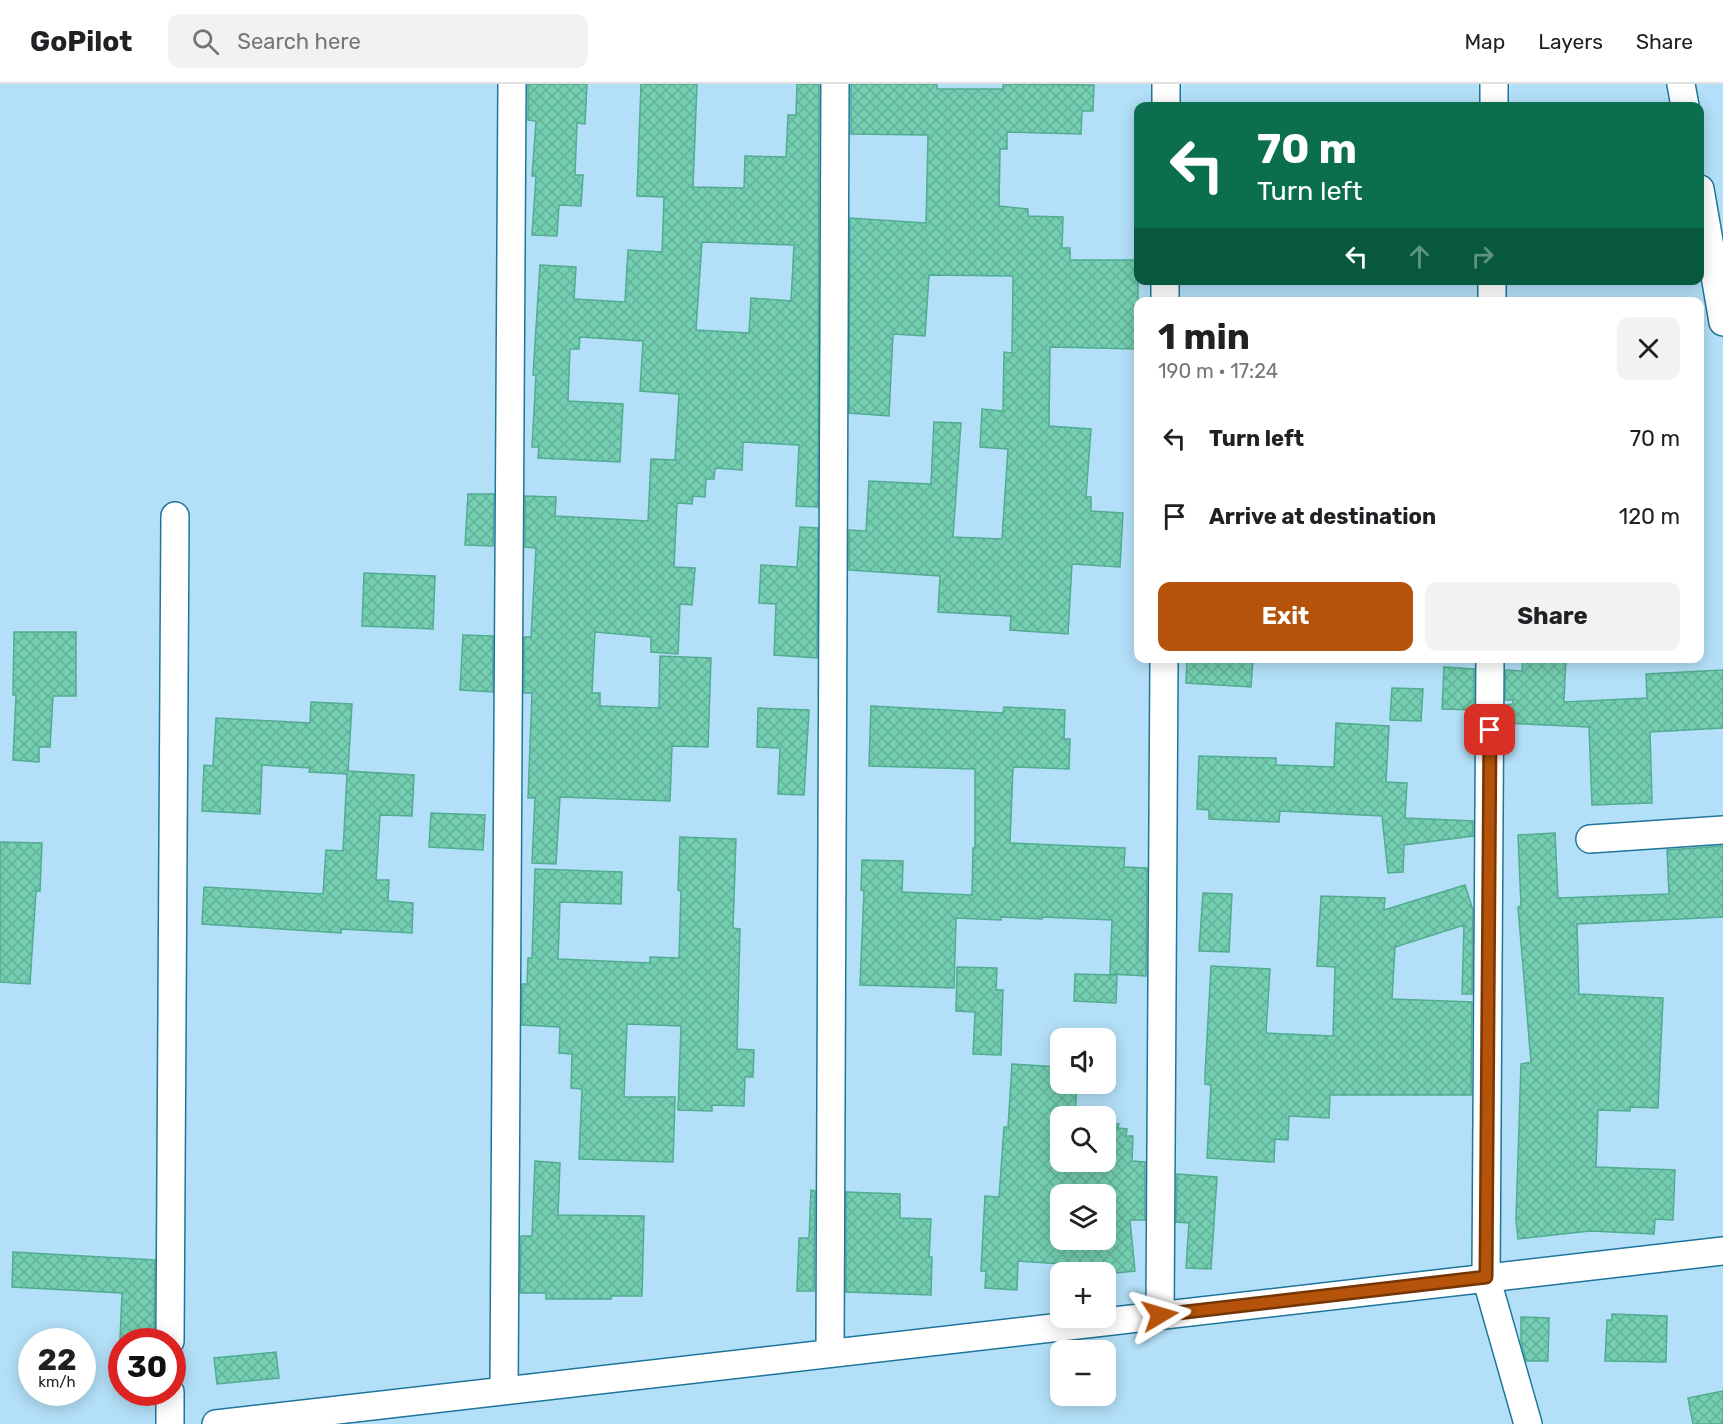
<!DOCTYPE html>
<meta charset="utf-8">
<style>
body{margin:0;font-family:Rubik,sans-serif;background:#f2f2f2;color:#202124;height:100vh;display:flex;flex-direction:column;font-size:22px;white-space:nowrap}
*{box-sizing:border-box;margin:0}
p{font-size:20px;color:#757577}
.icon{flex:none;width:33px;height:33px;fill:none;stroke:currentColor;stroke-width:2;stroke-linecap:round;stroke-linejoin:round}
.map{position:relative;flex:1;overflow:hidden}
.details{position:absolute;left:1134px;top:213px;width:570px;height:366px;display:flex;flex-direction:column;background:#fff;border-radius:12px;box-shadow:0 3px 15px #0003}
.details>*{flex:none}
.guide{position:absolute;left:1134px;top:18px;width:570px;height:183px;border-radius:12px;box-shadow:0 3px 15px #0003;background:#0b6e4f;color:#fff;overflow:hidden}
.tools{position:absolute;left:1050px;top:944px;display:grid;gap:12px}
.tools a{display:grid;place-items:center;width:66px;height:66px;border-radius:12px;background:#fff;box-shadow:0 3px 15px #0003;font-size:30px}
.speed{position:absolute;left:18px;top:1244px;display:flex;gap:12px;font-size:30px;font-weight:700;text-align:center}
.speed>*{display:grid;place-content:center;width:78px;height:78px;border-radius:50%;background:#fff;box-shadow:0 3px 15px #0003;line-height:1}
.speed small{font-size:15px;font-weight:400}
.speed .limit{border:9px solid #d22;background:#fff;color:#111}
.pin{position:absolute;display:grid;place-items:center;width:51px;height:51px;color:#fff;margin:-26px;border-radius:12px;box-shadow:0 3px 9px #0006}
.me{position:absolute;width:66px;margin:-33px;rotate:83deg;stroke-linejoin:round;filter:drop-shadow(0 0 4px #0008)}
.turn{display:flex;align-items:center;gap:21px;height:126px;padding:0 24px;font-size:27px}
.turn .icon{width:78px;height:78px;stroke-width:2.5}
.turn b{display:block;font-size:42px;line-height:51px}
.lanes{display:flex;align-items:center;height:57px;padding:0 24px;background:#0003;justify-content:center;gap:30px;direction:ltr}
.lanes .off{opacity:.35}
.round{display:grid;place-items:center;flex:none;width:63px;height:63px;border-radius:12px;background:#f2f2f2}
.head{display:flex;align-items:center;justify-content:space-between;height:102px;padding:0 24px}
h1{font-size:36px;font-weight:700;line-height:45px}
.primary-button{display:flex;gap:12px;margin-top:auto;padding:12px 24px}
.primary-button a{flex:1;height:69px;border-radius:12px;background:#b45309;color:#fff;font-size:24px;font-weight:700;line-height:69px;text-align:center}
.primary-button a+a{background:#f2f2f2;color:#202124}
ul{padding:0;list-style:none}
li{display:flex;align-items:center;gap:18px;height:78px;padding:0 24px}
li div{flex:1}
li b{display:block;font-size:22px}
li em{font-style:normal}
header{display:flex;align-items:center;gap:36px;box-sizing:border-box;height:84px;padding:0 30px;background:#fff;border-bottom:2px solid #e0e0e0}
header strong{font-size:28px}
nav{display:flex;gap:33px;margin-inline-start:auto;font-size:21px}
.search{width:420px;height:54px;background:#f2f2f2;display:flex;align-items:center;gap:15px;box-sizing:border-box;padding:0 21px;border-radius:12px;color:#757577;font-size:22px}
.map>svg:first-child{display:block}
</style>
<header>
<strong>GoPilot</strong>
<div class="search"><svg class="icon" aria-label="search" viewBox="0 0 24 24"><circle cx="10" cy="10" r="6"/><path d="M15 15l6 6"/></svg>Search here</div>
<nav><a>Map</a><a>Layers</a><a>Share</a></nav>
</header>
<div class="map">
<svg width="1723" height="1340" viewBox="0 0 1723 1340">
<defs>
<pattern id="building-cross-hatch" width="8" height="8" patternUnits="userSpaceOnUse" patternTransform="scale(1.5)"><rect width="8" height="8" fill="#74ceb2"/><path d="M0 0l8 8M0 8l8-8" fill="none" stroke="#63b199"/></pattern>
</defs>
<rect width="100%" height="100%" fill="#b3e0f8"/>
<path fill="url(#building-cross-hatch)" stroke="#51ac91" stroke-width="1.5" fill-rule="evenodd" d="M528,0H587L585,40L577,39L575,91H583L581,122L559,121L557,152L532,151L536,92H532L536,37L528,36Z
M641,0H697L693,103L744,104L745,72L786,73L788,31H796L797,0H819L818,423L796,422L799,361L743,358L742,386L715,384L714,395H706L705,413L693,412L692,420L677,419L674,483L695,484L692,521L680,520L678,570L651,568V553L595,548L592,609H600V622L659,624L660,572L711,574L708,663L672,662L670,717L560,713L556,780L532,779L535,714H528L532,609H524V553H531L536,464L525,463V412L556,413L555,432L648,437L651,375L675,376L679,310L640,307L643,257L580,253L579,265H570L568,317L623,320L620,378L538,374L539,363H532L536,291H533L540,181L576,183L574,215L625,218L628,166L662,168L664,113L637,112ZM702,158L794,161L791,217L751,214L749,249L696,246Z
M851,0H937V5H1003V0L1094,1L1093,27H1082L1081,50L1007,48V65H1000L999,122L1028,125V132L1063,133L1062,164H1070V176H1138V265L1050,263L1049,342L1091,345L1086,413H1091V427L1123,429L1120,483L1072,480L1068,550L1010,546L1011,532L938,528L940,492L849,486V446L866,447L869,397L931,400L934,338L961,339L953,453L1002,455L1008,365L980,363L982,325L1003,327L1004,268L1012,269L1013,192L929,191L925,252L893,250L889,332L849,329L850,134L926,139L928,51L851,50Z
M468,410H494L493,462L465,461Z
M800,443L818,444L817,574L774,571L776,520L759,519L761,481L797,483Z
M364,489L435,492L433,545L362,542Z
M14,548H76V612H53L50,663H39V678L13,676L16,611H13Z
M463,551L493,552V608L460,606Z
M1187,574H1253L1251,603L1186,599Z
M1523,574H1566L1564,618L1647,614L1646,590L1723,586V644L1650,648L1652,719L1592,721L1589,643L1505,639V621L1513,620V616H1505L1506,586L1522,587Z
M1444,583L1474,585V626L1442,625Z
M1392,604L1423,605L1421,637L1390,636Z
M311,618L352,620L348,687L414,691L412,732L380,731L376,796H389L388,817L413,819L412,849L341,845V849L202,840L204,803L323,810L326,766L343,767L347,690L309,688L310,684L262,681L260,730L202,727L204,681L213,682L216,634L310,639Z
M871,622L1003,629L1004,623L1065,626L1064,655H1070L1069,685L1013,683L1010,759L1125,764L1124,783L1147,784L1146,892L1110,890L1112,836L1042,833V835L1001,833V836L956,834L954,904L860,901L864,807L861,806L862,776L903,777L902,808L972,811L973,764H975V685L869,682Z
M758,624L809,626L804,711L778,710L780,664L757,663Z
M1336,639L1389,642L1386,698L1407,699L1405,734L1473,737V752L1404,761L1403,788L1388,789L1382,732L1280,727L1279,738L1209,735V726L1197,725L1199,672L1276,674V681L1334,683Z
M431,729L485,731L483,766L429,763Z
M1555,749L1558,814L1669,810L1667,766L1723,762V833L1577,840L1579,910L1663,914L1658,1024L1630,1023V1027L1598,1026L1596,1083L1675,1086L1673,1136L1655,1135L1654,1150L1590,1147L1518,1155L1516,1135L1521,980L1531,978L1518,823L1521,822L1518,751Z
M680,753L736,755L733,844L740,845L737,965L754,966L753,993H745L744,1022L712,1021V1027L678,1026L681,942L627,940L624,1013H675L673,1078L579,1075L582,1005L571,1004L572,970L559,969L560,943L522,941V900H527L528,874H532L535,785L622,788L621,820L560,818L558,875L650,879V873L679,874L681,807L678,806Z
M0,758L42,759L40,807H36L30,900L0,898Z
M1465,801L1473,826L1472,910H1462L1464,841L1395,863L1392,915L1472,918L1471,1011H1330L1329,1034L1289,1032L1288,1056L1275,1055L1274,1078L1207,1074L1211,1001L1205,1000V990L1211,882L1270,885L1266,949L1333,952L1335,883L1317,882L1321,812L1385,814L1384,826Z
M1203,809L1232,810L1229,868L1199,867Z
M957,883L997,884L996,906H1003L1001,971L973,970L975,928L956,927Z
M1075,890L1117,891L1116,919L1074,917Z
M1012,980L1060,983V999H1077L1075,1032H1060V1077H1106V1039L1119,1040L1118,1044L1127,1045L1126,1052H1133L1132,1077L1145,1078V1136H1130L1135,1187L1106,1190V1188H1092L1091,1182L1018,1177L1017,1206L985,1204L986,1187H981L985,1112L999,1113L1004,1043H1008ZM1060,1102L1110,1103L1107,1155H1060Z
M535,1077L560,1079L558,1131L644,1132L642,1212H611V1215H546V1209H520L521,1152H532Z
M1177,1090L1217,1093L1211,1185L1186,1184L1189,1139L1176,1138Z
M811,1106L815,1107L814,1207H797L799,1154H809Z
M846,1108L900,1110V1134L931,1135L929,1173H932L931,1211L846,1208Z
M13,1168L155,1176L154,1257H120L122,1209L12,1203Z
M1612,1230L1667,1232L1666,1278L1605,1277L1607,1236H1612Z
M1521,1233L1549,1234L1548,1277H1526L1521,1257Z
M276,1268L279,1294L217,1300L214,1274Z
M1723,1307V1340H1693L1688,1314Z"/>
<g fill="none" stroke-linecap="round" stroke-linejoin="round">
<g stroke="#1f759a" stroke-width="30">
<path id="street" d="M1681,0L1685,22
M1166,22V0
M1494,22V0
M1700,105L1723,238
M1165,218V196
M1492,218V196
M1490,574L1486,1193L1528,1340
M1590,755L1723,746
M1160,1231L1164,574
M170,1257L175,432
M830,1269L835,0
M504,1306L512,0
M170,1340V1308
M216,1340L1723,1167"/>
</g>
<use href="#street" stroke="#fff" stroke-width="27"/>
</g>
<g fill="none" stroke-linecap="round" stroke-linejoin="round">
<g stroke="#753606" stroke-width="15">
<path id="route" d="M1160,1231L1486,1193L1490,646"/>
</g>
<use href="#route" stroke="#b45309" stroke-width="10"/>
</g>
</svg>
<div class="tools">
<a><svg class="icon" aria-label="sound" viewBox="0 0 24 24"><path d="M4 9h4l5-4v14l-5-4H4zM17 9q2 3 0 6"/></svg></a>
<a><svg class="icon" aria-label="search" viewBox="0 0 24 24"><circle cx="10" cy="10" r="6"/><path d="M15 15l6 6"/></svg></a>
<a><svg class="icon" aria-label="layers" viewBox="0 0 24 24"><path d="M12 4l9 5-9 5-9-5zM3 14l9 5 9-5"/></svg></a>
<a>+</a>
<a>−</a>
</div>
<div class="speed"><div>22<small>km/h</small></div><div class="limit">30</div></div>
<div class="pin" style="left:1490px;top:646px;background:#d93025"><svg class="icon" aria-label="arrive" viewBox="0 0 24 24"><path d="M6 21V4h12l-3 4 3 4H6"/></svg></div>
<svg class="me" style="left:1160px;top:1231px" viewBox="-20 -20 40 40"><path d="M0-17L14 15 0 8-14 15z" fill="#b45309" stroke="#fff" stroke-width="4"/></svg>
<div class="guide">
<div class="turn"><svg class="icon" aria-label="left" viewBox="0 0 24 24"><path d="M17 20v-9H6M10 6l-5 5 5 5"/></svg><div><b>70 m</b>Turn left</div></div>
<div class="lanes"><svg class="icon" aria-label="left" viewBox="0 0 24 24"><path d="M17 20v-9H6M10 6l-5 5 5 5"/></svg><svg class="icon off" aria-label="ahead" viewBox="0 0 24 24"><path d="M12 20V5M6 11l6-6 6 6"/></svg><svg class="icon off" aria-label="right" viewBox="0 0 24 24"><path d="M7 20v-9h11M14 6l5 5-5 5"/></svg></div>
</div>
<section class="details">
<div class="head"><div><h1>1 min</h1><p>190 m · 17:24</p></div><a class="round"><svg class="icon" aria-label="close" viewBox="0 0 24 24"><path d="M6 6l12 12M18 6L6 18"/></svg></a></div>
<ul>
<li><svg class="icon" aria-label="left" viewBox="0 0 24 24"><path d="M17 20v-9H6M10 6l-5 5 5 5"/></svg><div><b>Turn left</b></div><em>70 m</em></li>
<li><svg class="icon" aria-label="arrive" viewBox="0 0 24 24"><path d="M6 21V4h12l-3 4 3 4H6"/></svg><div><b>Arrive at destination</b></div><em>120 m</em></li>
</ul>
<div class="primary-button"><a>Exit</a><a>Share</a></div>
</section>
</div>
